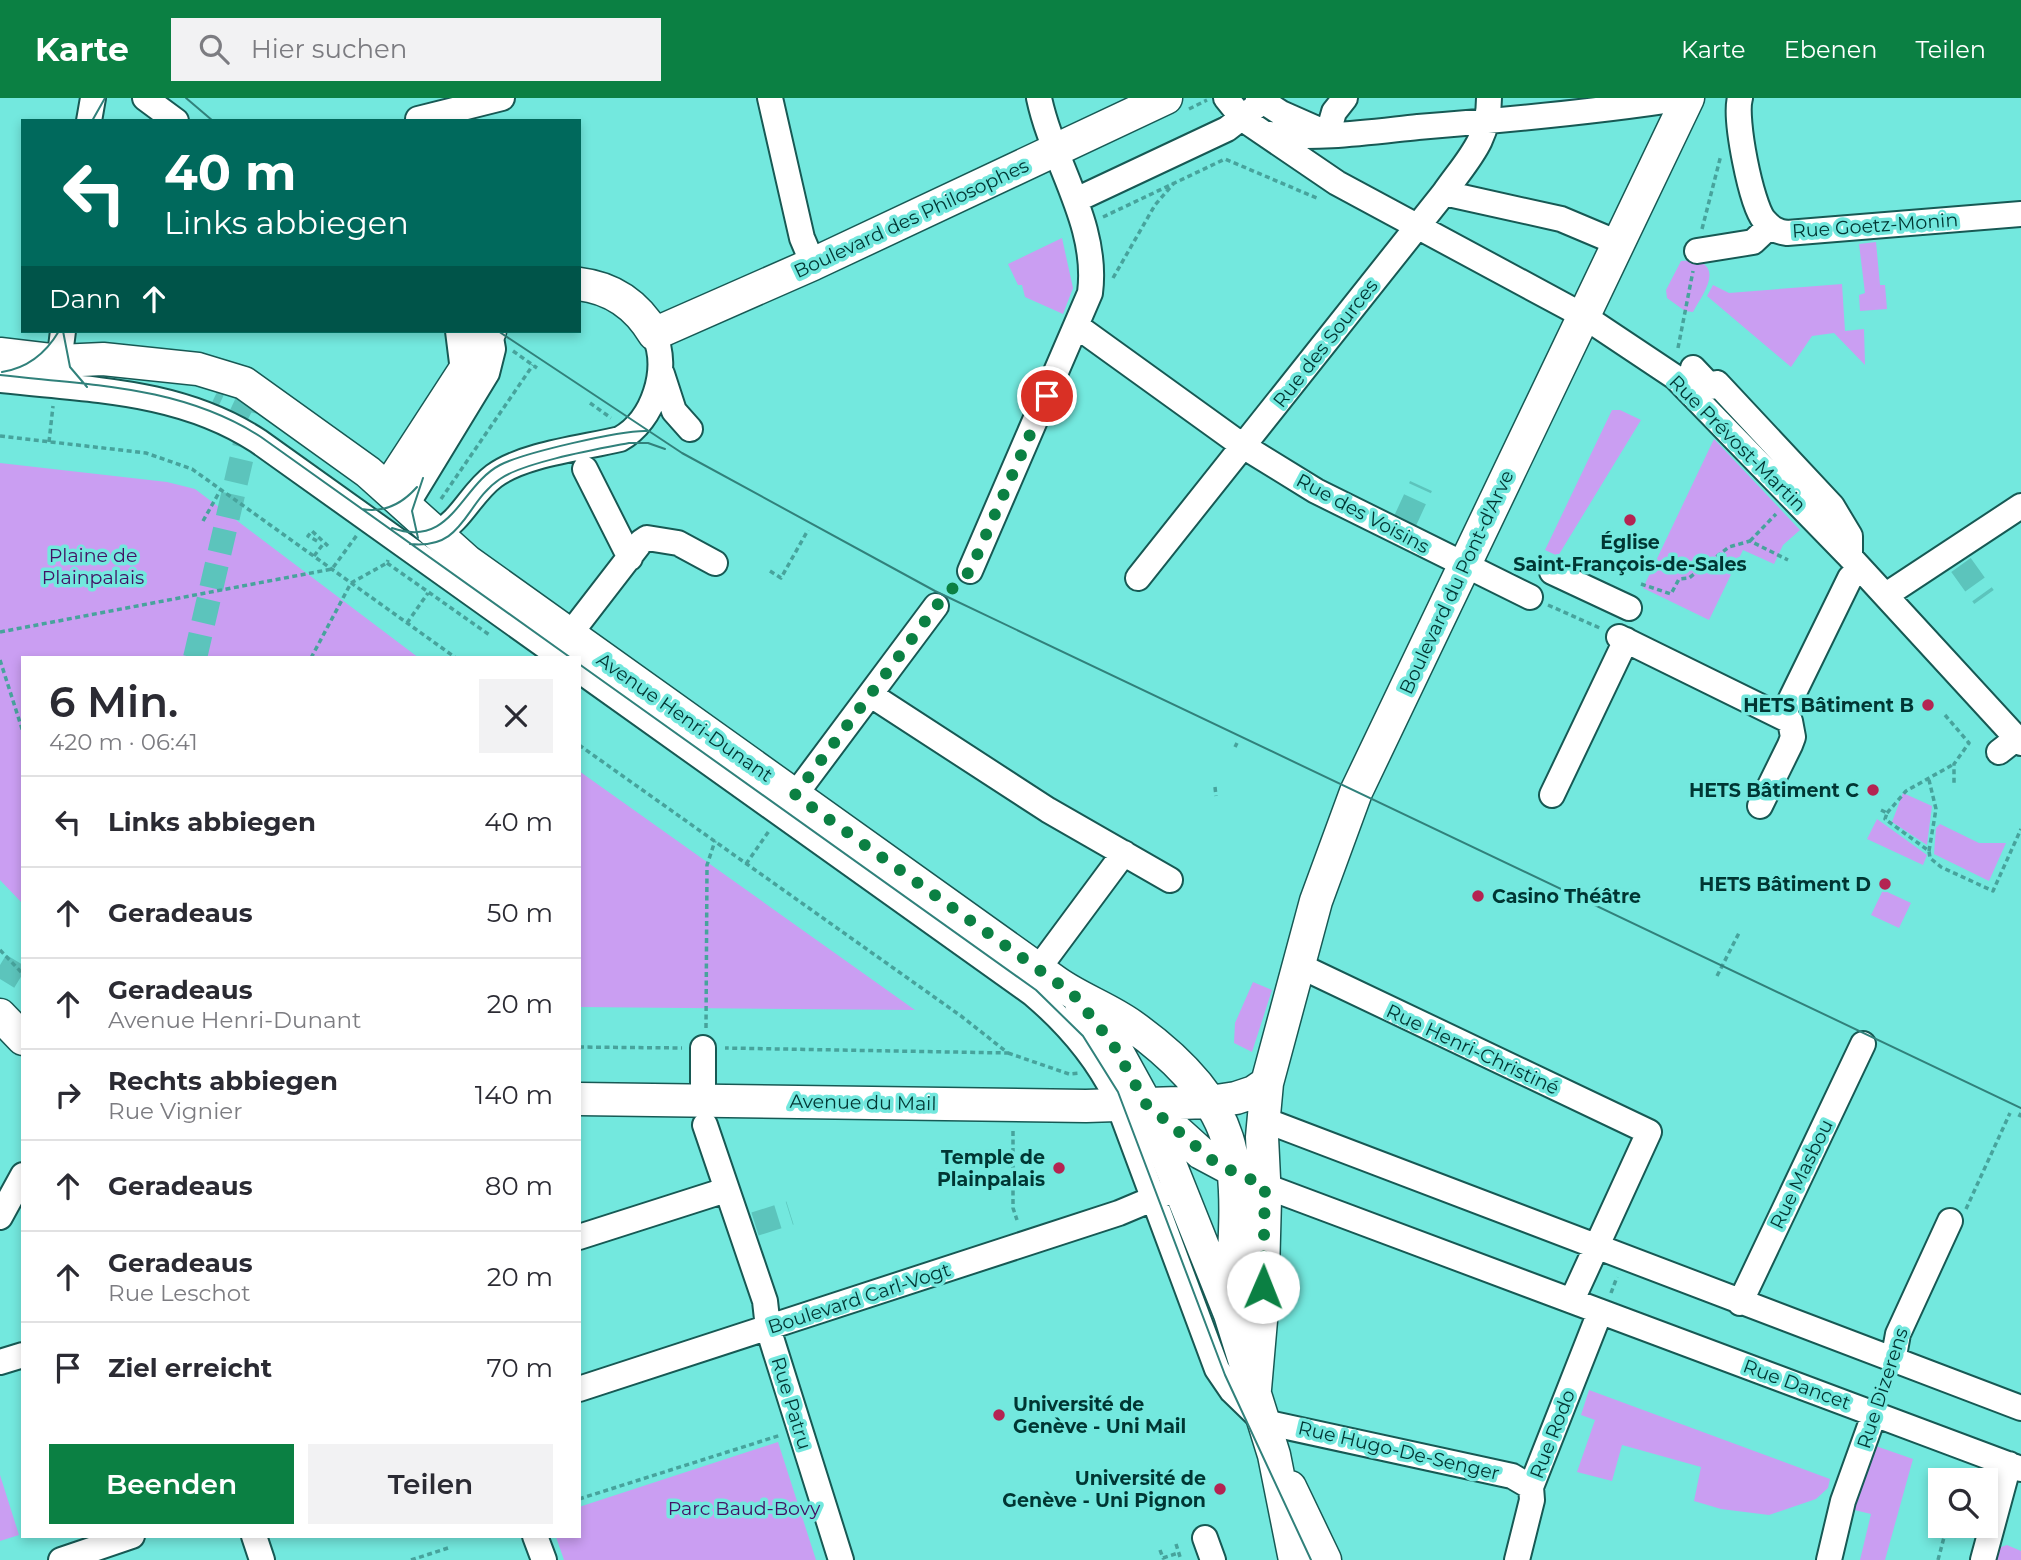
<!DOCTYPE html>
<html lang="de">
<meta charset="utf-8">
<style>
body{margin:0;font-family:Montserrat,sans-serif;background:#f2f2f3;color:#2b2b33;height:100vh;display:flex;flex-direction:column;font-size:26px;white-space:nowrap}
*{box-sizing:border-box;margin:0}
p{font-size:23px;color:#7c7c81}
.icon{flex:none;width:38px;height:38px;fill:none;stroke:currentColor;stroke-width:2;stroke-linecap:round;stroke-linejoin:round}
.map{position:relative;flex:1;overflow:hidden}
.side{position:absolute;left:21px;top:558px;width:560px;height:882px;display:flex;flex-direction:column;background:#fff;border-radius:0px;box-shadow:0 4px 10px #0003}
.side>*{flex:none}
.hud{position:absolute;left:21px;top:21px;width:560px;height:214px;border-radius:0px;box-shadow:0 4px 10px #0003;background:#00695c;color:#fff;overflow:hidden}
.fabs{position:absolute;left:1928px;top:1370px;display:grid;gap:14px}
.fabs a{display:grid;place-items:center;width:70px;height:70px;border-radius:0px;background:#fff;box-shadow:0 4px 10px #0003;font-size:35px}
.pin{position:absolute;display:grid;place-items:center;width:60px;height:60px;color:#fff;margin:-30px;border:4px solid #fff;border-radius:50%;box-shadow:0 2px 7px #0007}
.me{position:absolute;width:77px;margin:-38px;rotate:1deg;stroke-linejoin:round;filter:drop-shadow(0 0 5px #0008)}
.turn{display:flex;align-items:center;gap:24px;height:147px;padding:0 28px;font-size:32px}
.turn .icon{width:91px;height:91px;stroke-width:2.5}
.turn b{display:block;font-size:49px;line-height:60px}
.then{display:flex;align-items:center;height:66px;padding:0 28px;background:#0003;gap:14px;font-size:26px}
.round{display:grid;place-items:center;flex:none;width:74px;height:74px;border-radius:0px;background:#f2f2f3}
.summary{display:flex;align-items:center;justify-content:space-between;height:119px;padding:0 28px}
h1{font-size:42px;font-weight:600;line-height:52px}
.action{display:flex;gap:14px;margin-top:auto;padding:14px 28px}
.action a{flex:1;height:80px;border-radius:0px;background:#0b8043;color:#fff;font-size:28px;font-weight:600;line-height:80px;text-align:center}
.action a+a{background:#f2f2f3;color:#2b2b33}
ul{padding:0;list-style:none}
li{display:flex;align-items:center;gap:21px;height:91px;padding:0 28px;border-top:2px solid #e1e1e2}
li div{flex:1}
li b{display:block;font-size:26px}
li em{font-style:normal}
header{display:flex;align-items:center;gap:42px;box-sizing:border-box;height:98px;padding:0 35px;background:#0b8043;color:#fff}
header strong{font-size:33px}
nav{display:flex;gap:38px;margin-inline-start:auto;font-size:24px}
.search{width:490px;height:63px;background:#f2f2f3;display:flex;align-items:center;gap:18px;box-sizing:border-box;padding:0 24px;border-radius:0px;color:#7c7c81;font-size:26px}
.map>svg:first-child{display:block}
</style>
<header>
<strong>Karte</strong>
<div class="search"><svg class="icon" aria-label="search" viewBox="0 0 24 24"><circle cx="10" cy="10" r="6"/><path d="M15 15l6 6"/></svg>Hier suchen</div>
<nav><a>Karte</a><a>Ebenen</a><a>Teilen</a></nav>
</header>
<div class="map">
<svg width="2021" height="1462" viewBox="0 0 2021 1462">
<rect width="100%" height="100%" fill="#73e8de"/>
<path fill="#ca9ef2" d="M1062,140L1073,190L1063,216L1025,199L1022,187H1018L1008,166Z
M1876,144L1880,187H1885L1887,211L1860,213L1859,197L1865,195L1859,146Z
M1695,162C1724,170 1702,197 1693,214L1685,213L1667,200L1666,192L1681,163Z
M1842,186L1845,233L1864,231L1865,267L1834,235L1812,238L1791,269L1707,198L1713,187L1729,195Z
M1612,312H1620L1641,322L1558,458L1545,452Z
M1714,341L1800,432L1783,447L1774,466L1743,452L1709,522L1643,490Z
M0,365L167,384L195,391L419,560H23V806L0,782Z
M579,673L915,912L579,909Z
M1903,695L1932,708L1927,747L1892,724Z
M1877,721L1927,757L1923,767L1867,741Z
M1940,726L1979,745H2006L1989,783L1934,756L1936,730Z
M1883,792L1911,805L1899,830L1871,817Z
M1253,884L1272,892L1252,954L1234,945L1235,925Z
M1589,1292L1830,1381L1828,1390L1816,1401L1769,1417L1721,1411L1694,1403L1701,1369L1622,1347L1612,1383L1577,1374L1595,1322L1581,1317Z
M778,1344L816,1462H564L556,1439L579,1438V1409Z
M1870,1346L1913,1361L1885,1462H1860L1871,1416L1846,1410Z
M0,1377L19,1437L0,1443Z
M2007,1447L2021,1453V1462H1992L1995,1451Z"/>
<g fill="none" stroke-linecap="round" stroke-linejoin="round">
<path stroke="#5cc4bc" stroke-width="24" stroke-dasharray="24 12" stroke-linecap="butt" d="M1405,423L1421,388
M1961,467L1984,499
M195,560L253,311L217,294
M0,867L23,881
M755,1126L790,1115"/>
<g stroke="#175954" stroke-width="28">
<path id="minor" d="M145,0L176,23
M770,0L802,140L813,166
M1226,0L1243,21L1337,85L1582,217L1675,279L1850,459L2021,645
M1258,0L1281,15L1324,34
M1740,0C1734,20 1751,106 1764,122C1771,130 1777,134 1787,135L2021,116
M418,21L502,0
M89,23L93,0
M1328,35L1334,14L1345,0
M1269,36C1316,42 1370,34 1418,29C1507,22 1597,14 1685,0
M1444,95L1561,121L1618,145
M1076,102L1227,31L1262,4
M1697,153L1753,144L1770,128
M1078,229L1243,348L1316,393L1530,499
M458,233L463,273
M1693,270L1711,289L1717,285L1832,408L1850,438V459
M662,276L674,313L690,331
M57,281L63,233
M0,282C90,292 180,292 258,343L562,560
M585,371L630,460
M406,408L487,275L493,251L490,234
M436,436C462,422 471,395 494,378C524,356 583,350 620,341C654,322 670,271 654,236
M970,473L1090,195C1099,126 1053,66 1039,0
M1552,474L1629,510
M1138,480L1444,95C1467,62 1489,43 1489,0
M1886,497L2021,408
M570,536L641,444L647,440L678,445L715,465
M1619,539L1790,623L1793,639L1790,647L1760,708
M579,572L1033,896C1067,925 1095,957 1115,997L1217,1271L1232,1293L1264,1324L1512,1378L1531,1389
M871,597L1048,712L1170,782
M1783,617L1850,480L1860,470
M1999,654L2017,640
M795,697L936,508
M1552,697L1626,542
M1298,867L1649,1034L1572,1202
M1038,871L1124,755
M703,1001V950
M1262,1021L2021,1310
M705,1027L765,1203L768,1230L841,1462
M1265,1088L2021,1371
M0,1119L23,1077
M579,1139L726,1092
M1740,1205L1863,946
M1893,1263L1898,1236L1950,1123
M0,1264L23,1257
M579,1291L1119,1115L1169,1094
M254,1438L262,1462
M535,1438L544,1462
M1205,1440L1213,1462
M61,1462L132,1438
M1517,1462L1532,1402L1531,1389L1600,1214
M1829,1462L1843,1403L1875,1314
M1983,1462L2009,1366"/>
</g>
<g stroke="#175954" stroke-width="35">
<path id="major" d="M579,186C613,190 637,207 654,236L813,166L1166,0
M0,256L59,263L103,261L198,271L244,285L368,374L467,463L1056,884C1080,901 1107,910 1131,927C1169,954 1213,994 1227,1040C1242,1086 1233,1167 1230,1216
M388,390L490,233
M1081,905L1113,946L1146,1006L1230,1216L1274,1357L1295,1462
M0,917L23,941
M579,1001L1086,1008L1210,1004L1236,1000L1254,994L1267,985
M1150,1009L1201,1055L1246,1079
M1255,1291L1262,1211L1265,1101L1262,1039L1267,985L1316,803L1356,694L1688,0
M1290,1389L1325,1462"/>
</g>
<path stroke="#47a39c" stroke-width="3.5" stroke-dasharray="5 3.5" stroke-linecap="butt" d="M1189,11L1207,2
M1103,119L1225,61L1319,101
M1702,131L1721,57
M1113,180L1155,107L1174,85
M1678,250L1693,173
M513,253L537,270
M590,305L611,320
M0,338L146,355L192,371L456,560
M49,344L53,308
M441,401L533,267
M203,423L221,391
M317,443L308,438L312,433L328,448
M1750,443L1776,416
M314,458L324,445
M387,465L491,538
M770,473L781,480L808,432
M1641,486L1671,496L1679,481L1689,480L1729,449L1750,443L1788,462
M1548,507L1602,531
M407,525L428,495
M0,534L332,471L357,437
M311,560L351,485L387,465L388,462
M0,562L23,634
M1945,617L1969,645L1954,666V688
M579,647L961,918L1008,955L725,950
M1235,649L1237,645
M1215,689L1216,698
M1881,712L1887,715L1885,721L1929,753L1930,760L1941,769L1993,793L2021,731
M1887,715L1906,693L1954,666
M1929,753L1936,711L1929,682
M746,766L769,733
M0,852L23,876
M1717,878L1740,833
M706,930L707,767L715,743
M579,949L682,950
M1008,955L1069,976L1079,975
M2019,1019L2021,1015
M1013,1033V1110L1017,1122
M1966,1111L2010,1015
M1611,1195L1617,1179
M1960,1382L1963,1375
M579,1401L781,1337
M1176,1446L1181,1462
M1160,1452L1163,1460L1178,1455
M411,1462L448,1450
M1938,1462L1947,1428"/>
<use href="#minor" stroke="#fff" stroke-width="24"/>
<use href="#major" stroke="#fff" stroke-width="32"/>
<path stroke="#31817b" stroke-width="2" d="M186,0L213,23
M92,23L105,0
M63,233L70,269L87,289
M498,233L682,355L935,493L2021,1010
M2,274C28,270 46,255 59,233
M0,277C90,287 182,288 261,339L571,560
M362,411C384,415 402,406 417,389
M392,430C452,451 460,388 500,367C523,355 621,332 647,333
M418,440L412,413L423,380
M410,446C465,452 464,405 500,381C524,364 598,351 629,345H648L665,351
M579,566L1036,892L1083,938L1118,994L1225,1277L1311,1462"/>
</g>
<g fill="none" stroke-linecap="round" stroke-linejoin="round">
<path stroke="#0b8043" stroke-width="12" stroke-dasharray="0 21.6" d="M1047,298L970,473L941,502L795,697L1073,896L1113,946L1146,1006L1217,1066L1265,1088L1263,1189"/>
</g>
<g fill="#b42452" stroke="#73e8de" stroke-width="2.5">
<circle cx="1630" cy="422" r="7"/>
<circle cx="1928" cy="607" r="7"/>
<circle cx="1873" cy="692" r="7"/>
<circle cx="1885" cy="786" r="7"/>
<circle cx="1478" cy="798" r="7"/>
<circle cx="1059" cy="1070" r="7"/>
<circle cx="999" cy="1317" r="7"/>
<circle cx="1220" cy="1391" r="7"/>
</g>
<g text-anchor="middle" stroke-width="7" stroke-linejoin="round" paint-order="stroke">
<g font-size="19" fill="#003633" stroke="#73e8de">
<text transform="translate(911 120) rotate(-25)" y="7">Boulevard des Philosophes</text>
<text transform="translate(1875 127) rotate(-4)" y="7">Rue Goetz-Monin</text>
<text transform="translate(1325 245) rotate(-52)" y="7">Rue des Sources</text>
<text transform="translate(1738 345) rotate(45)" y="7">Rue Prévost-Martin</text>
<text transform="translate(1363 415) rotate(28)" y="7">Rue des Voisins</text>
<text transform="translate(1456 484) rotate(-65)" y="7">Boulevard du Pont-d'Arve</text>
<text transform="translate(685 619) rotate(35)" y="7">Avenue Henri-Dunant</text>
<text transform="translate(1473 951) rotate(25)" y="7">Rue Henri-Christiné</text>
<text transform="translate(863 1004) rotate(1)" y="7">Avenue du Mail</text>
<text transform="translate(1801 1076) rotate(-64)" y="7">Rue Masbou</text>
<text transform="translate(859 1200) rotate(-18)" y="7">Boulevard Carl-Vogt</text>
<text transform="translate(1797 1286) rotate(20)" y="7">Rue Dancet</text>
<text transform="translate(1882 1290) rotate(-72)" y="7">Rue Dizerens</text>
<text transform="translate(792 1305) rotate(73)" y="7">Rue Patru</text>
<text transform="translate(1552 1336) rotate(-69)" y="7">Rue Rodo</text>
<text transform="translate(1399 1352) rotate(13)" y="7">Rue Hugo-De-Senger</text>
</g>
<g font-size="19" font-weight="bold" fill="#003633" stroke="#73e8de" text-anchor="end">
<text x="1630" y="451" text-anchor="middle">Église<tspan x="1630" dy="22">Saint-François-de-Sales</tspan></text>
<text x="1914" y="614">HETS Bâtiment B</text>
<text x="1859" y="699">HETS Bâtiment C</text>
<text x="1871" y="793">HETS Bâtiment D</text>
<text x="1492" y="805" text-anchor="start">Casino Théâtre</text>
<text x="1045" y="1066">Temple de<tspan x="1045" dy="22">Plainpalais</tspan></text>
<text x="1013" y="1313" text-anchor="start">Université de<tspan x="1013" dy="22">Genève - Uni Mail</tspan></text>
<text x="1206" y="1387">Université de<tspan x="1206" dy="22">Genève - Uni Pignon</tspan></text>
</g>
<g font-size="19" fill="#431163" stroke="#73e8de">
<text x="93" y="464">Plaine de<tspan x="93" dy="22">Plainpalais</tspan></text>
<text x="744" y="1417">Parc Baud-Bovy</text>
</g>
</g>
</svg>
<div class="fabs">
<a><svg class="icon" aria-label="search" viewBox="0 0 24 24"><circle cx="10" cy="10" r="6"/><path d="M15 15l6 6"/></svg></a>
</div>
<div class="pin" style="left:1047px;top:298px;background:#d93025"><svg class="icon" aria-label="arrive" viewBox="0 0 24 24"><path d="M6 21V4h12l-3 4 3 4H6"/></svg></div>
<svg class="me" style="left:1263px;top:1189px" viewBox="-20 -20 40 40"><circle r="19" fill="#fff"/><path d="M0-13L10 11 0 6-10 11z" fill="#0b8043"/></svg>
<div class="hud">
<div class="turn"><svg class="icon" aria-label="left" viewBox="0 0 24 24"><path d="M17 20v-9H6M10 6l-5 5 5 5"/></svg><div><b>40 m</b>Links abbiegen</div></div>
<div class="then">Dann<svg class="icon" aria-label="ahead" viewBox="0 0 24 24"><path d="M12 20V5M6 11l6-6 6 6"/></svg></div>
</div>
<section class="side">
<div class="summary"><div><h1>6 Min.</h1><p>420 m · 06:41</p></div><a class="round"><svg class="icon" aria-label="close" viewBox="0 0 24 24"><path d="M6 6l12 12M18 6L6 18"/></svg></a></div>
<ul>
<li><svg class="icon" aria-label="left" viewBox="0 0 24 24"><path d="M17 20v-9H6M10 6l-5 5 5 5"/></svg><div><b>Links abbiegen</b></div><em>40 m</em></li>
<li><svg class="icon" aria-label="ahead" viewBox="0 0 24 24"><path d="M12 20V5M6 11l6-6 6 6"/></svg><div><b>Geradeaus</b></div><em>50 m</em></li>
<li><svg class="icon" aria-label="ahead" viewBox="0 0 24 24"><path d="M12 20V5M6 11l6-6 6 6"/></svg><div><b>Geradeaus</b><p>Avenue Henri-Dunant</p></div><em>20 m</em></li>
<li><svg class="icon" aria-label="right" viewBox="0 0 24 24"><path d="M7 20v-9h11M14 6l5 5-5 5"/></svg><div><b>Rechts abbiegen</b><p>Rue Vignier</p></div><em>140 m</em></li>
<li><svg class="icon" aria-label="ahead" viewBox="0 0 24 24"><path d="M12 20V5M6 11l6-6 6 6"/></svg><div><b>Geradeaus</b></div><em>80 m</em></li>
<li><svg class="icon" aria-label="ahead" viewBox="0 0 24 24"><path d="M12 20V5M6 11l6-6 6 6"/></svg><div><b>Geradeaus</b><p>Rue Leschot</p></div><em>20 m</em></li>
<li><svg class="icon" aria-label="arrive" viewBox="0 0 24 24"><path d="M6 21V4h12l-3 4 3 4H6"/></svg><div><b>Ziel erreicht</b></div><em>70 m</em></li>
</ul>
<div class="action"><a>Beenden</a><a>Teilen</a></div>
</section>
</div>
